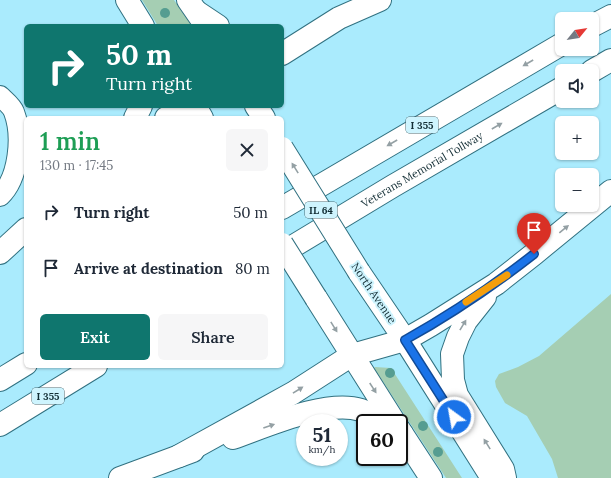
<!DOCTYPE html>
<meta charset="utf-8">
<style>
body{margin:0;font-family:Lora,serif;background:#f6f6f7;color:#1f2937;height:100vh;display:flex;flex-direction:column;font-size:15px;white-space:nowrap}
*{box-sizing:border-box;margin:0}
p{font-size:13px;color:#747a83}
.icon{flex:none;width:22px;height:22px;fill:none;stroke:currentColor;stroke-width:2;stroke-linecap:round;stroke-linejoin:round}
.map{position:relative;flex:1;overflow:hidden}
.details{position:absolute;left:24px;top:116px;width:260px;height:252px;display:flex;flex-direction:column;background:#fff;border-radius:6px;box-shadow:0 1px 3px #0004}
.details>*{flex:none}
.banner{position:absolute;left:24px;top:24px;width:260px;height:84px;border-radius:6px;box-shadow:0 1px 3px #0004;background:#0f766e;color:#fff;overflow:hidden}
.needle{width:26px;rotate:60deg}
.controls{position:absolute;left:555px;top:12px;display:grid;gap:8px}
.controls a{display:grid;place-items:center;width:44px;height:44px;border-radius:6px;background:#fff;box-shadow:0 1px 3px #0004;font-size:20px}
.speed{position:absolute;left:296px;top:414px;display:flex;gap:8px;font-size:20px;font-weight:700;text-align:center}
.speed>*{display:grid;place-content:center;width:52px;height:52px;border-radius:50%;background:#fff;box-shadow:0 1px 3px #0004;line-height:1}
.speed small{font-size:10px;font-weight:400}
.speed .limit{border:2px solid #111;border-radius:6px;background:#fff;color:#111}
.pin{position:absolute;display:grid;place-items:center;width:34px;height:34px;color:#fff;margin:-41px -17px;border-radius:50% 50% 50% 0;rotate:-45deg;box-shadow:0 0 4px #0007}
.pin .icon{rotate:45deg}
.me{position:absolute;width:44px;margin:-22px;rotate:328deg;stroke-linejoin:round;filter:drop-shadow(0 0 3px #0008)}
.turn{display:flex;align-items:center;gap:14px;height:84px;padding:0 16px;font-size:18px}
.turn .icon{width:52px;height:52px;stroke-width:2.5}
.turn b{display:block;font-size:28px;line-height:34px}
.round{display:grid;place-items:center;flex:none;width:42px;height:42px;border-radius:6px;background:#f6f6f7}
.overview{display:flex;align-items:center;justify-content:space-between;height:68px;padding:0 16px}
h1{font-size:24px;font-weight:600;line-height:30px;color:#1e9e55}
.cta{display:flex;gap:8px;margin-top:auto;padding:8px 16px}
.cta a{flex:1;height:46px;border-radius:6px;background:#0f766e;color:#fff;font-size:16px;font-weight:600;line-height:46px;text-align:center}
.cta a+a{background:#f6f6f7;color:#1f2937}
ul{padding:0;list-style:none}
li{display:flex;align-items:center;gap:12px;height:56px;padding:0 16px}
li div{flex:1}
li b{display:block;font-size:15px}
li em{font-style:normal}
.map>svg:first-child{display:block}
</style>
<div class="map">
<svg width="611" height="478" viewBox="0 0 611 478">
<rect width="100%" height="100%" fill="#aaebfd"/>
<path fill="#a5ceb3" d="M142,0H174L192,26H158Z
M611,294V478H558L552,459L527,416L505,403L496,387L495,381L499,374L518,367L539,356Z
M375,367L391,368L462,478H446L374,368Z"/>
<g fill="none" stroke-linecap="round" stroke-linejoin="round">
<g stroke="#317181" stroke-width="22">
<path id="minor" d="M0,96C4,100 12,106 14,112C23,136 19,178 0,196"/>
</g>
<g stroke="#317181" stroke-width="24">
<path id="major" d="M127,0L143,26
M188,0L206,26
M195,106L202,118
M256,106L264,118
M359,272L405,340L492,478
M316,298L395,423
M399,429L431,478"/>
</g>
<g stroke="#317181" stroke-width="24">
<g id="highway">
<path d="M197,12L218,26"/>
<path d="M592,26L611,16"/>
<path d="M282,54L339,18L380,0"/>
<path d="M592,71L611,60"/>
<path d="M135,118L141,106"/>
<path d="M166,118L192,106"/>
<path d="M282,208L562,44"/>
<path d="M0,253L26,229"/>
<path id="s1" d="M282,253L393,186L562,88"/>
<path d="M485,297L466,321L458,337L452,354L453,380L457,395L503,469L505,478"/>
<path d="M0,380L26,364"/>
<path d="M0,425L96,366"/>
<path d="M399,432L402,434"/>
<path d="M233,438C267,426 327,399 361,410C370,413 378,418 385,423"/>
<path d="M179,456L293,393L352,355L405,340L431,325L496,284L534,254L611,191"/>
<path d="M120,478L193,451"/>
</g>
</g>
<use href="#minor" stroke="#fff" stroke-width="20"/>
<use href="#major" stroke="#fff" stroke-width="22"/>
<use href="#highway" stroke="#fff" stroke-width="22"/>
<g stroke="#317181" stroke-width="24" stroke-linecap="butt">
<path id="major-bridge" d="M282,148L359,272
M282,244L316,298"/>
</g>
<use href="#major-bridge" stroke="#fff" stroke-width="22"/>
</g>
<g fill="#559d91">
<circle cx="165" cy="13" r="5"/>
<circle cx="390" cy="373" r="5"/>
<circle cx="423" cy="426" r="5"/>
<circle cx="438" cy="452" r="5"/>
</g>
<defs><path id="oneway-solid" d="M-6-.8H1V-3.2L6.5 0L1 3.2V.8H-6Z"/></defs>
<g fill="#94a0a4">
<use href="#oneway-solid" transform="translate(528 63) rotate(150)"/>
<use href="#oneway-solid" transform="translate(497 126) rotate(-30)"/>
<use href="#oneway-solid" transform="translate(392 143) rotate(150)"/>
<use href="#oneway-solid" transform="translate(295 168) rotate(-122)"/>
<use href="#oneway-solid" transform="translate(564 229) rotate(-39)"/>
<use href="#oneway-solid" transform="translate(463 325) rotate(-59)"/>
<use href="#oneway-solid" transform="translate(334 327) rotate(58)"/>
<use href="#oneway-solid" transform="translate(373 388) rotate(57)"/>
<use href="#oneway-solid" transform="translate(298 390) rotate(-32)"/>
<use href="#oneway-solid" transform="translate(269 426) rotate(-19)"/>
<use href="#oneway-solid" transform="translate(487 444) rotate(-122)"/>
</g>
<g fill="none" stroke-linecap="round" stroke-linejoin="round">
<g stroke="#114b97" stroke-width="10">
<path id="route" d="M454,417L405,340C450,315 493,286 534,254"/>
</g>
<use href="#route" stroke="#1a73e8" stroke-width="7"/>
<path stroke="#f59e0b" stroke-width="7" d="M466,302L507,275"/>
</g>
<g text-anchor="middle" stroke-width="4" stroke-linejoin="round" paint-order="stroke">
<g fill="#cef4fe" stroke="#4a6971" stroke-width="1">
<rect x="406" y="117" width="32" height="16" rx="3"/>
<rect x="305" y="202" width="32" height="16" rx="3"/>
<rect x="32" y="388" width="32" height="16" rx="3"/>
</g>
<g font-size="10" font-weight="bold" fill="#122d34">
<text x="422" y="129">I 355</text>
<text x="321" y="214">IL 64</text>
<text x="48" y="400">I 355</text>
</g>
<g font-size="11" fill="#122d34" stroke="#cef4fe">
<text dy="4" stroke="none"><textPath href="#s1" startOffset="163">Veterans Memorial Tollway</textPath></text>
<text transform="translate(374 293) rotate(56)" y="4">North Avenue</text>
</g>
</g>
</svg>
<div class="controls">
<a><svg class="needle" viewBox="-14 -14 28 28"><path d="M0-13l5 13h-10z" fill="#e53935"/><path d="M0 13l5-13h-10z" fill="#747a83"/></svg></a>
<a><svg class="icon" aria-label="sound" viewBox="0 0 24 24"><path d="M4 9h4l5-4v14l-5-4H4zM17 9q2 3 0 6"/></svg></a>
<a>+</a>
<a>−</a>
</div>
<div class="speed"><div>51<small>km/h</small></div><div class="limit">60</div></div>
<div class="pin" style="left:534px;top:254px;background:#d93025"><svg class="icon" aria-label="arrive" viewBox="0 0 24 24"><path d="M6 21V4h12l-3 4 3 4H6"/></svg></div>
<svg class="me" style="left:454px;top:417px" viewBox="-20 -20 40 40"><circle r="17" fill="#1a73e8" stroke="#fff" stroke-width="3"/><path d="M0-11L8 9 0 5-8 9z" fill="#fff"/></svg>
<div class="banner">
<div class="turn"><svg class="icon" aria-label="right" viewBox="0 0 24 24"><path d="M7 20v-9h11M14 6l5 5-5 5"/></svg><div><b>50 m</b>Turn right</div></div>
</div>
<section class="details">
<div class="overview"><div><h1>1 min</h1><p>130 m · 17:45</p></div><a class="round"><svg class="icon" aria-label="close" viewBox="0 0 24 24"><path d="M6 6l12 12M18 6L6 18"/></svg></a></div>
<ul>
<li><svg class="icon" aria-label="right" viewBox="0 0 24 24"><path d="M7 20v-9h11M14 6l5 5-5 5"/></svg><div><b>Turn right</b></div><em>50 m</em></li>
<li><svg class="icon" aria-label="arrive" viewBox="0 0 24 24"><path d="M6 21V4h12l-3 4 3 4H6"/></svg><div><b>Arrive at destination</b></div><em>80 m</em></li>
</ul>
<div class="cta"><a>Exit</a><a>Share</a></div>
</section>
</div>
